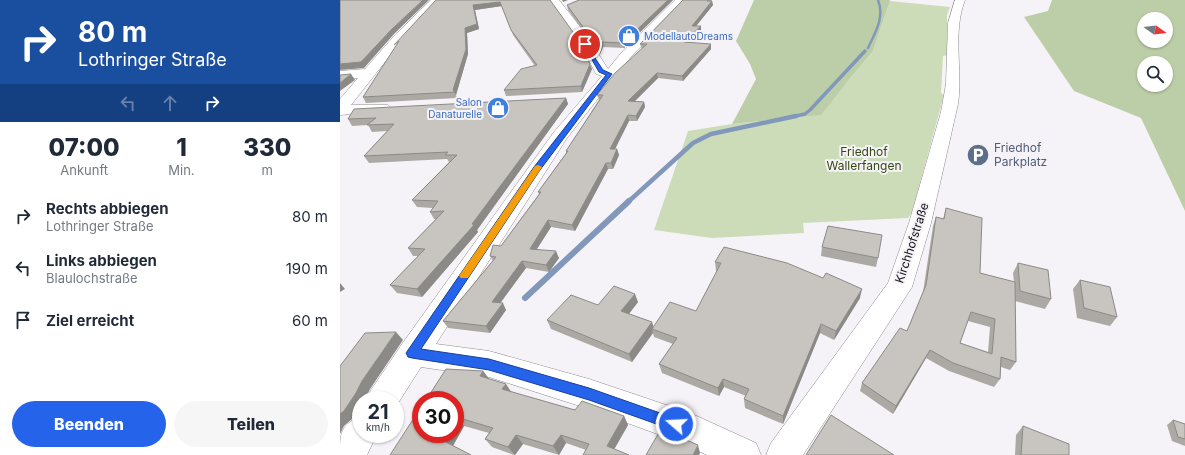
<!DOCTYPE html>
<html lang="de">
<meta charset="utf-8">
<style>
body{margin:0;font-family:Inter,sans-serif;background:#f6f6f7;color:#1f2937;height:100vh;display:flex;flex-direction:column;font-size:15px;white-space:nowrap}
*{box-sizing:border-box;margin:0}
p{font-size:13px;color:#747a83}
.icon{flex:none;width:22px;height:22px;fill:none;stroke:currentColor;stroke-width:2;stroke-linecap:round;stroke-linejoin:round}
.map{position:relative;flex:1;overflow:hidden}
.sheet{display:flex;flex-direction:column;background:#fff;width:340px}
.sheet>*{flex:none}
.hud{background:#1a4fa0;color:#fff;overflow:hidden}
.needle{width:26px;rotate:104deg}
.buttons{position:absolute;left:797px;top:12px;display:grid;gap:8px}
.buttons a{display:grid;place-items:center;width:36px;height:36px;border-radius:50%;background:#fff;box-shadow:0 1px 3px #0004;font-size:20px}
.speed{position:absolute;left:12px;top:391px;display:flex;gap:8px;font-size:20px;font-weight:700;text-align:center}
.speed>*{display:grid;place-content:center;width:52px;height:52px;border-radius:50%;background:#fff;box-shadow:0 1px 3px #0004;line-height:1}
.speed small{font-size:10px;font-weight:400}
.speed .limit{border:6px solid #d22;background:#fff;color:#111}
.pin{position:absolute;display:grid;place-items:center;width:34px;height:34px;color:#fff;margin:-17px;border:2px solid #fff;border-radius:50%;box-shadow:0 1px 4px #0007}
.me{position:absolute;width:44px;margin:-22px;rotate:289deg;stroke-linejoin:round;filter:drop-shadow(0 0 3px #0008)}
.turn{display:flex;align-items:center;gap:14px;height:84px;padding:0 12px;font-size:18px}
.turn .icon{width:52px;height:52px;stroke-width:2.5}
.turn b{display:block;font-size:28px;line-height:34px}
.lanes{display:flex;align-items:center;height:38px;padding:0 12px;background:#0003;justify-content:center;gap:20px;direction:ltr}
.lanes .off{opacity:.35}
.eta{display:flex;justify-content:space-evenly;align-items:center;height:68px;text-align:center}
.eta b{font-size:24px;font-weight:800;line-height:28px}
.primary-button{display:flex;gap:8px;margin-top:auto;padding:8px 12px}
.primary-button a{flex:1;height:46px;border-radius:24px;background:#2563eb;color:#fff;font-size:16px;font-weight:800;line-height:46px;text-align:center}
.primary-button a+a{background:#f6f6f7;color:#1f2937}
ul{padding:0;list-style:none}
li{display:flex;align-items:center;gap:12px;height:52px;padding:0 12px}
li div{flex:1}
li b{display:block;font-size:15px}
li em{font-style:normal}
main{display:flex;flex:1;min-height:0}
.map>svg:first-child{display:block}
</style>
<main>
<section class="sheet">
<div class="hud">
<div class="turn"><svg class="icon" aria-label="right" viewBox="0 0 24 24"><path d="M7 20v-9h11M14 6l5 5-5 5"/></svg><div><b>80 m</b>Lothringer Straße</div></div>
<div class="lanes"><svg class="icon off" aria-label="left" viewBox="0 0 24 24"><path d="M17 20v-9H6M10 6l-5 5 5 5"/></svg><svg class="icon off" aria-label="ahead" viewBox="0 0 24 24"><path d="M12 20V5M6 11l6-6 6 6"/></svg><svg class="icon" aria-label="right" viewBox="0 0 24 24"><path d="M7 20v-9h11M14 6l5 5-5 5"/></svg></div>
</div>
<div class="eta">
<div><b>07:00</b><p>Ankunft</p></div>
<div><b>1</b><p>Min.</p></div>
<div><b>330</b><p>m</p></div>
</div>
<ul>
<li><svg class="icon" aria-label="right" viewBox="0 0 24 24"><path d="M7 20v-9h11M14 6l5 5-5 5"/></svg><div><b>Rechts abbiegen</b><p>Lothringer Straße</p></div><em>80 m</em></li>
<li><svg class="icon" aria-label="left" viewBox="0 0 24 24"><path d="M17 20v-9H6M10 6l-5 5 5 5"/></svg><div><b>Links abbiegen</b><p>Blaulochstraße</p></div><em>190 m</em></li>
<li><svg class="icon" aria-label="arrive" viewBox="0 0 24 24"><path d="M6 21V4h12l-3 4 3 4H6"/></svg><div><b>Ziel erreicht</b></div><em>60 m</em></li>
</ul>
<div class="primary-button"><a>Beenden</a><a>Teilen</a></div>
</section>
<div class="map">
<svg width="845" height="455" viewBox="0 0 845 455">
<rect width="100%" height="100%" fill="#f6f3f8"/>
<path fill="#ccdcb9" d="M550,1L610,7L607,15V55L603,56L601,93L604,95L572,212L568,218L463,223L464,233L372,238L314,230L348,131L392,124L470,116L507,82L533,51Z"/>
<path fill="#bccea7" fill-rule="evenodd" d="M414,0H550V1L533,51L507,82L481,115L392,124L416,79L410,64L396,41Z
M712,0H845V211L801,118L734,91L684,17L708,11ZM804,19H826V41H804ZM804,63H826V85H804Z"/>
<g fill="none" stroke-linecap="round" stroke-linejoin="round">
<path stroke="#8298ba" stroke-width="2.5" d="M528,48C535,33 545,17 538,0"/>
<path stroke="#8298ba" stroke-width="3.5" d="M451,117L465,114L470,110L525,51"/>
<path stroke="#8298ba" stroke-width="4.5" d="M288,202L353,143L371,134L456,116"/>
<path stroke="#8298ba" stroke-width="6" d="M185,298L289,201"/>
<g stroke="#8d8b90" stroke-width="1">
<path id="minor" d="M91,0H101L63,39L11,105H48L51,108L48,111L0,115V99L18,78L0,79V71L25,69L55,35Z
M209,0H219L245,33L268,69L282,52L335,0H345L290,58L227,138L96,344L149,351L249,379L350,413L416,443L421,455H367L342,443L249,409L149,377L81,367L55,408V400H26L31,390L62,344L214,132L262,76L256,74L236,36Z
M615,0H625C612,34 623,69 618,104L591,223L572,287L463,455H426L431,443L548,283L569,223L601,112L606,84L608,23Z
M21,416V434H37L27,455H0C0,434 0,425 21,416Z"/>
</g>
<use href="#minor" fill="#fff" fill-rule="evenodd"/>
</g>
<path fill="#aca9a5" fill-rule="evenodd" d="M96,0H210L252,69L242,92L166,96L164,90L195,66L173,35L162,6L135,10L139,29L127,33L128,54L116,95L117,98L26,103L23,97Z
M239,0H333L284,48L263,47L260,54L228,10L227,5Z
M343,0H372L371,1H372L373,5L356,26L361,31L349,42L371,49L343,81L318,78L295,101L304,102L305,107L297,121H289L275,149H277L279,155L273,169H268L235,231L211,227L197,249L219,258L209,272L186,268L160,303L166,310L150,333L108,328L103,321L153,261L150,256L161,246L199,194L198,192L226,153V151L259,100L257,95L302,49L300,44Z
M226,98L228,104L137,230L138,232L82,297L57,293L50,285L78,256H73L68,248L96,219H94L90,212L93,208L77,207L72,200L109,162L107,159L29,163L24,156L47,131L32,132L28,125L12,126L8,119Z
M606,208L640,273L674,282L673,273L678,263L711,299L705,309L675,301L676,362L670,370L661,367L660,379L654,387L609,371L586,358L553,414L520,391L522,383L567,331L583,292L593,226L596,217L603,219ZM628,321L650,327L648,352L620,343Z
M482,247L538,258L536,267L481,256Z
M375,262L520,298L494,340L480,333L443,424L405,408L404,399L406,396L384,387L379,396L322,373L319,364L333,344L314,337L313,333L292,362L211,329L207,320L258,305L298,302L289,314L312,322L313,326L356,311L377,271H376Z
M740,280L777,317L770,326L737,318L733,289Z
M143,371L149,379L171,392L235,410L284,416L288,425L274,449L246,450L226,443L219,455L183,444L175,455H174L152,447L145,439L149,433L124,426L113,446L50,455L115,400Z
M833,420L845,424V446L832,441L827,425Z
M683,426L729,455H675L676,435Z"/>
<path fill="#8c8a86" d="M83,0H89L54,34L24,68L0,70V64L52,29Z
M222,0H228L223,2Z
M328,0H333L284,48L283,43Z
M372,1L373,5L353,30L352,26Z
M160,2L162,6L135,10L139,29L127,33L128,54L116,95L113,90L125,28L133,5Z
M361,26V31L345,47L344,42Z
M262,42L263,47L260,54L259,49Z
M371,44V49L343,81L342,76Z
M250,64L252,69L242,92L241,86Z
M317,73L318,78L289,107L288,101Z
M11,74L15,80L0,91V83Z
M226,98L228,104L137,230L138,232L82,297L77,289L132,224Z
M304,102L305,107L297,121L296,116Z
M288,115L289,121L272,155L270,149Z
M277,149L279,155L273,169L271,163Z
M266,163L268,169L235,231L232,225Z
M208,220L211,227L193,255L190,249Z
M216,251L219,258L209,272L206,265Z
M182,261L186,268L156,309L152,302Z
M0,283L5,289L0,292Z
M522,289L520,298L494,340L496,331Z
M295,294L298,302L284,320L281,311Z
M163,303L166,310L150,333L146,326Z
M312,322L314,329H312L313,333L292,362L289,354Z
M481,324L480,333L443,424V416Z
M56,332L63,340L30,389L25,400H21V406L13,418L4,426L0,434V414L22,381Z
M590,350L586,358L553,414L556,406Z
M143,371L150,380L140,376Z
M383,379L384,387L379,396L378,388Z
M166,384L172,393L162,389Z
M284,416L288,425L271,455L267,446Z
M116,417L124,426L111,449L102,440L106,434H115V419Z
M176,435L183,444L175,455L168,447Z
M221,435L226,443L219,455L213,446Z
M358,445L360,453L359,455H353Z"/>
<path fill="#c8c5c0" stroke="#8c8a86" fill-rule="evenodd" d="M0,0H83L52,29L21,62L0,64Z
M96,0H210L233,32L250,64L241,86L164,90L181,69L197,65L171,30L160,2L133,5L137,24L125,28L126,49L113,90L115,92L23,97L59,41L54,45Z
M239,0H328L283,43L262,42L259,49L227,5Z
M343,0H368L367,1H372L352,26H361L344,42L371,44L342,76L317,73L288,101L304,102L296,116L288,115L270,149H277L271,163H266L232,225L208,220L190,249L216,251L206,265L182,261L152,302L163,303L146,326L103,321L156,257L150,256L153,245L161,246L201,192H198L228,151H226L263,95H257L275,73L307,44H300Z
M11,74L0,83V75Z
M226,98L132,224L134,225L77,289L50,285L85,249L68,248L104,211L90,212L98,201L72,200L117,155H105L108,152L24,156L54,124L27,125L36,118L8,119L14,109Z
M606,208L642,218L640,273L675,282L676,362L661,357L660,379L613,363L590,350L556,406L522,383L560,328L567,331L586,285L596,217L604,219ZM631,312L655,319L652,354L620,343Z
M488,226L542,235L538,258L482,247Z
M384,247L447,263L483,278L486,273L522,289L496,331L481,324L443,416L404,399L409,389L383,379L378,388L319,364L337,338L312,329L330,302L356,311L381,263L375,262Z
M678,263L708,270L711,299L680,291Z
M740,280L770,287L777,317L744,308Z
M274,286L295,294L281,311L312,322L289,354L207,320L231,295L258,305Z
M56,332L22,381L16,393L4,411L0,414V366L25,333Z
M106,369L143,371L140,376L166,384L162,389L235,410L242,401L284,416L267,446L289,455H243L249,444L221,435L213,446L176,435L168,447L145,439L153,428L116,417L115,419V400H86Z
M81,407V434H106L102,440L131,455H50Z
M491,415L554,455H466Z
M833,420L845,424V439L838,437Z
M683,426L729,444V455H681Z
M321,429L358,445L353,455H306Z"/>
<path fill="#2563eb" stroke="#184099" d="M245,43L263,70L272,74L200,170L81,349L149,359L249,388L340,420L342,424L340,429L336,431L249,400L149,370L72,358L68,357L66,353L194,167L266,75L259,72L243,44Z"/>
<path fill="#f59e0b" d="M198,165L202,167L128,278H121L119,276L121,273L195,166Z"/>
<defs>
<g id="shop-disc" transform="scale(1.15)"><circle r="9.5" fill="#3f7fe0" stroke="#f6f3f8"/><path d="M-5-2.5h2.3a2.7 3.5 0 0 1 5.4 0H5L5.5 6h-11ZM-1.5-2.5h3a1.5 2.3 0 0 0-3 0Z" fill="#fff"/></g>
<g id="parking-disc" transform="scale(1.15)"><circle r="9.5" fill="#5c6f8a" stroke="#f6f3f8"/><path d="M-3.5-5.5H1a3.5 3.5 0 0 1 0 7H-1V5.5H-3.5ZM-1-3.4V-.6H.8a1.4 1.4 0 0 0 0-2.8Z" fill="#fff"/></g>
</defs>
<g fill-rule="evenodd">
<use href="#shop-disc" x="289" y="36"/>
<use href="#shop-disc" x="158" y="108"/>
<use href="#parking-disc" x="638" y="155"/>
</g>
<g text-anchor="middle" stroke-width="4" stroke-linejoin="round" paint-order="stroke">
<g font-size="10" fill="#366cbe" stroke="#f6f3f8" text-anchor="start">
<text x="304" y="40">ModellautoDreams</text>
<text x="142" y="106" text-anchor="end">Salon<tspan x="142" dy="12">Danaturelle</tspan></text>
</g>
<g font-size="12" fill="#4e5e75" stroke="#f6f3f8" text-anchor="start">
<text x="654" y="152">Friedhof<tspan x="654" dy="14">Parkplatz</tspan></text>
</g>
<g font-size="12" fill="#33490f" stroke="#f6f3f8">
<text x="524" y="156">Friedhof<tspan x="524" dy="14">Wallerfangen</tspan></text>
</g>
<g font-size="12" fill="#151416" stroke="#f6f3f8">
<text transform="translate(572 243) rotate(-72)" y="4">Kirchhofstraße</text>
</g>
</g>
</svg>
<div class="buttons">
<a><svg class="needle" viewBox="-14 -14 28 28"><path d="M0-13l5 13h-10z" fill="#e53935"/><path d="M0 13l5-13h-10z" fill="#747a83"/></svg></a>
<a><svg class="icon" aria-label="search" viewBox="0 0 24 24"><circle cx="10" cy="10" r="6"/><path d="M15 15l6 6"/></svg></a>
</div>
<div class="speed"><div>21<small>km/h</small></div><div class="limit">30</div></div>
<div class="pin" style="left:245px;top:44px;background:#d93025"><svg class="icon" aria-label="arrive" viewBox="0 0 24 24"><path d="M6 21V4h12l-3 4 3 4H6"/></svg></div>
<svg class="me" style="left:336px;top:424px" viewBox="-20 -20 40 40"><circle r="17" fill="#2563eb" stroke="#fff" stroke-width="3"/><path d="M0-11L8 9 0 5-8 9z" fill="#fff"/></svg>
</div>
</main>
